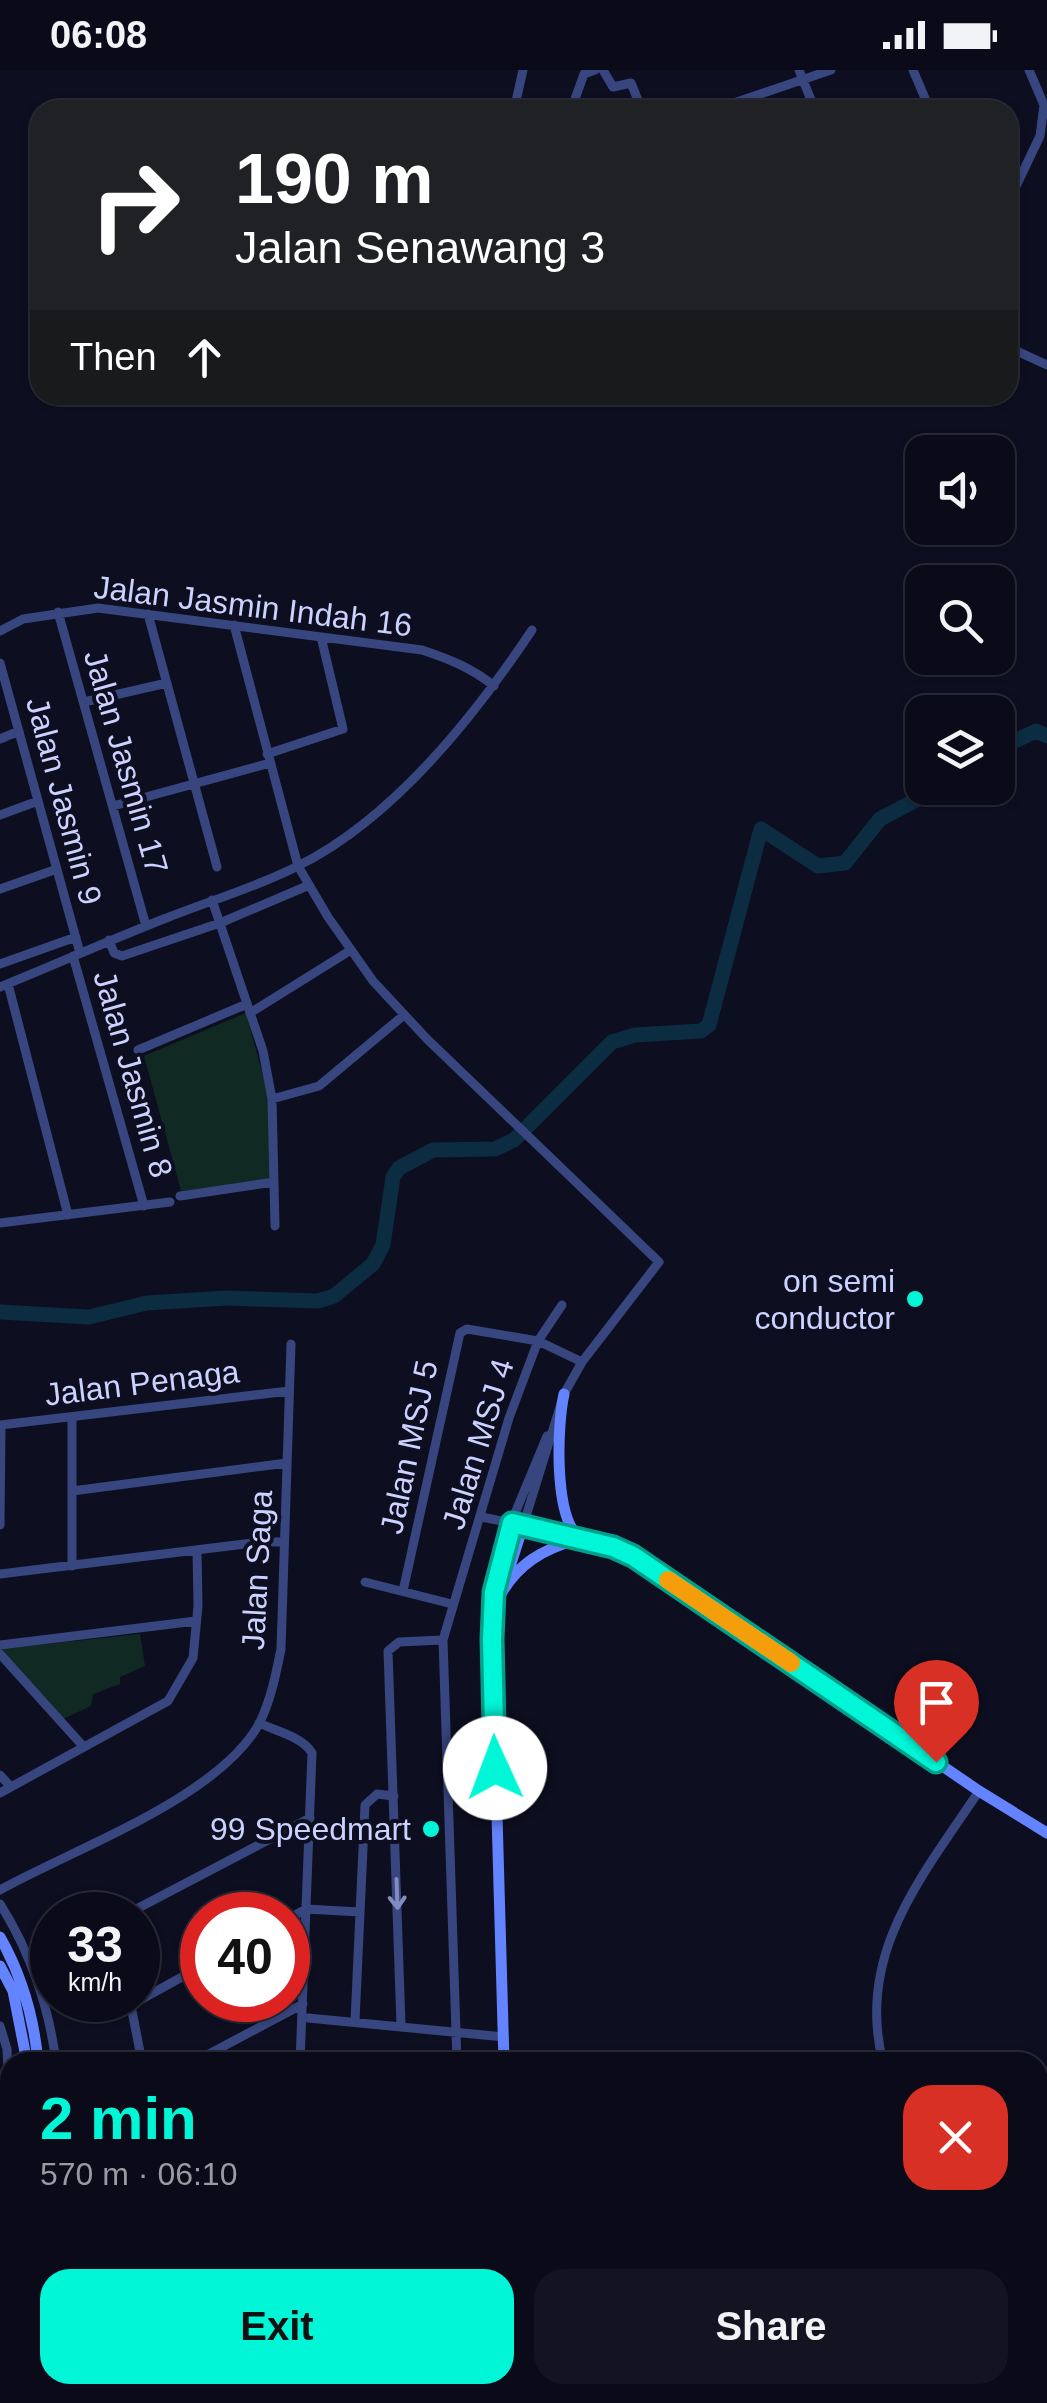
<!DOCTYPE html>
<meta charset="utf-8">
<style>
body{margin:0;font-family:Helvetica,sans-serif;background:#131321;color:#f1f3f6;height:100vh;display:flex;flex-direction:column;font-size:38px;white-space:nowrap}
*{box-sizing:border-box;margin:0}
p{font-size:32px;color:#999aa2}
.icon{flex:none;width:55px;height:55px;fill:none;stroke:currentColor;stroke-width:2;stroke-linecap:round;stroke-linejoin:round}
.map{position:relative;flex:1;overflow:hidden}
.sheet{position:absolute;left:0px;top:1982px;width:1048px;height:352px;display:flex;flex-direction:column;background:#0a0a18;border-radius:30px 30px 0 0;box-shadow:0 2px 8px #0004,0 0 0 2px #2a2b37}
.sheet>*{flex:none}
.banner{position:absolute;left:30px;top:30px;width:988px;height:305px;border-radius:30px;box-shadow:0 2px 8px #0004,0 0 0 2px #2a2b37;background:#202124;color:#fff;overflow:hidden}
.controls{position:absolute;left:905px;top:365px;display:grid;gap:20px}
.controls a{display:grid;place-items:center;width:110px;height:110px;border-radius:20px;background:#0a0a18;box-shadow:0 2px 8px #0004,0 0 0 2px #2a2b37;font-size:50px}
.speed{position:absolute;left:30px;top:1822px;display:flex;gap:20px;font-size:50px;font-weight:700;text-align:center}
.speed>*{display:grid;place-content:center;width:130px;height:130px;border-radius:50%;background:#0a0a18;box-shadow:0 2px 8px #0004,0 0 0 2px #2a2b37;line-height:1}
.speed small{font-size:25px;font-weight:400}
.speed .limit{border:15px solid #d22;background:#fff;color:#111}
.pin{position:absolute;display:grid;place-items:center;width:85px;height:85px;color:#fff;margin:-102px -42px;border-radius:50% 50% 50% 0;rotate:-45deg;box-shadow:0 0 10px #0007}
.pin .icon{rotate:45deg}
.me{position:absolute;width:110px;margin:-55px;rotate:358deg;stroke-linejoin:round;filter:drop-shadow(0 0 8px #0008)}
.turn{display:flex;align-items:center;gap:35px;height:210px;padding:0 40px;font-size:45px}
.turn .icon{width:130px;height:130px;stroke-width:2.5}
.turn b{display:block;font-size:70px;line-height:85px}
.then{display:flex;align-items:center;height:95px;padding:0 40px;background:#0003;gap:20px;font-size:38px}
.round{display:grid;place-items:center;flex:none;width:105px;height:105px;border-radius:30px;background:#131321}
.summary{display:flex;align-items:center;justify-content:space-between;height:170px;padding:0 40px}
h1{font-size:60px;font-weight:700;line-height:75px;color:#01f6d7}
.button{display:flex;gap:20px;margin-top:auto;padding:20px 40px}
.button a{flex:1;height:115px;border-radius:30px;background:#01f6d7;color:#111;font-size:40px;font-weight:700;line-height:115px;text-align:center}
.button a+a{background:#131321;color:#f1f3f6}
.status{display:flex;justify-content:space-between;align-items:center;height:70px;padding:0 50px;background:#0a0a18;direction:ltr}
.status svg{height:28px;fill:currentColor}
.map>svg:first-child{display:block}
</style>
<div class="status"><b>06:08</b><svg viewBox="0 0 49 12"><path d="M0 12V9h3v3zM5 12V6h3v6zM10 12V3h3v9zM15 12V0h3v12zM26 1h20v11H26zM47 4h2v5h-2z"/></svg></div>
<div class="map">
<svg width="1047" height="2333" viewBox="0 0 1047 2333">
<rect width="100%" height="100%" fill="#0d0e20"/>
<path fill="#102a23" d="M246,943L269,1028L271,1109L181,1121L144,986Z
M140,1564L145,1596L120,1607V1614L93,1624L91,1636L63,1649L0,1582V1579Z"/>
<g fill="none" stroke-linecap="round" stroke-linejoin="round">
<path stroke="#0b2c41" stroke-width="15" d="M998,679L1036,661L1047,666
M0,1242L89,1247L147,1233L227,1228L318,1231L334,1226L373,1194L383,1175L393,1107L399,1098L433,1080L495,1079L514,1070L612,972L635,965L701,961L709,955L761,759L818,796L845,793L880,749L939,718"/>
<path stroke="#38467f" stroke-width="9" d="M603,0L613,17L631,13L642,40
M799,0L815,40
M913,0L930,40
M514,40L523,0
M571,40L584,4L595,0
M713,40L831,0
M1008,133L1040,66L1044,35L1029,0
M1008,277L1047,295
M58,542L146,856
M148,544L217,797
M234,555L298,796L328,847L373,911L427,969L659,1192L582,1292L564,1324L523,1456
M0,561L23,549L98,538L422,580C449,589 472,598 494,616
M0,593L80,883
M84,632L167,613
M0,669L19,661
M267,684L343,659L321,567
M113,736L270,693
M0,745L38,731
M0,819L57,799
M212,830L263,981L272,1029L275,1156
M109,870L114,883L122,886L220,853L307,816
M73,886L144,1136
M0,894L76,867
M8,914L68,1145
M0,917C57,894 112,869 169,847C212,830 257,817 298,796C393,749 474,647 532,560
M250,943L351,880
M138,980L247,934
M272,1029L319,1016L404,945
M180,1126L274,1112
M0,1153L170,1132
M72,1347V1496
M0,1355L289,1321
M72,1421L287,1393
M482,1447L511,1453L547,1366
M0,1455L1,1355
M0,1504L261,1472H284
M365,1512L452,1534
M403,1521L460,1263L467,1259L538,1271L582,1292
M0,1575L196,1551
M0,1584L82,1675
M259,1653C276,1661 303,1667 312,1683L300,1992
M0,1705L10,1716
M0,1723L168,1631L193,1588L198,1536L197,1480
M0,1820C73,1779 221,1727 260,1652C271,1629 276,1604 281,1579L291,1274
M0,1834C30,1881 49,1937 56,1992
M125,1845L310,1748
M288,1849L306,1839L360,1842
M31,1894L52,1883
M130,1931L142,1992
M131,1935L202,1896
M308,1948L504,1967
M355,1951L365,1735L377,1724L394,1726
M401,1955L388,1581L399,1572L443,1570
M0,1956L7,1979L10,2041
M194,1992L303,1934
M457,1992L443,1570L509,1348L538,1271L562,1235
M883,1992C855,1884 923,1805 979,1721
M0,2126L10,2069
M1038,2176L1047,2182
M0,2301L10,2276
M81,2325L96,2333
M289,2325L290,2333
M461,2333L463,2325"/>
<path stroke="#6483fe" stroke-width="11" d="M564,1324C557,1355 554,1445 578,1466
M506,1509L523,1456
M501,1524C518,1494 543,1479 576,1470
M0,1867C22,1906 34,1948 38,1992
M0,1896L13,1921L27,1992
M504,1992L492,1569L494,1522L511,1453L613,1477L633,1485L979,1721L1047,1763
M0,2219L10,2191
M0,2261L10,2237
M0,2301L10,2307
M25,2325L46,2333
M505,2333L506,2325"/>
</g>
<defs><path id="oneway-shaft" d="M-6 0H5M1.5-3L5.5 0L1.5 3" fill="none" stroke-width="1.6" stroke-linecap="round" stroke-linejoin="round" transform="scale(2.5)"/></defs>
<use stroke="#828cbf" href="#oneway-shaft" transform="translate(397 1824) rotate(88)"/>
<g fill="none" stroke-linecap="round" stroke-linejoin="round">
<g stroke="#01a08c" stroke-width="25">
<path id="route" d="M495,1698L492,1569L494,1522L512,1453L613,1477L633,1486L936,1692"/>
</g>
<use href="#route" stroke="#01f6d7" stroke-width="18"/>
<path stroke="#f59e0b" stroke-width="18" d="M668,1510L791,1593"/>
</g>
<g fill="#01f6d7" stroke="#0d0e20" stroke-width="4">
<circle cx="915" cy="1229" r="10"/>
<circle cx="431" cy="1759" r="10"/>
</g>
<g text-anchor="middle" stroke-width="8" stroke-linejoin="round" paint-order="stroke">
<g font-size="32" fill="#ccd2ff" stroke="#0d0e20">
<text transform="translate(253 536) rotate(7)" y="11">Jalan Jasmin Indah 16</text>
<text transform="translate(126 692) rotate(74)" y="11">Jalan Jasmin 17</text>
<text transform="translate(64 731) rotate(75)" y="11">Jalan Jasmin 9</text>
<text transform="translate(133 1004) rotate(74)" y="11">Jalan Jasmin 8</text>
<text transform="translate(142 1313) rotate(-7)" y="11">Jalan Penaga</text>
<text transform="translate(478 1374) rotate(-73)" y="11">Jalan MSJ 4</text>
<text transform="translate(409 1377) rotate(-78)" y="11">Jalan MSJ 5</text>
<text transform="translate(257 1500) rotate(-87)" y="11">Jalan Saga</text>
</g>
<g font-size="32" fill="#ccd2ff" stroke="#0d0e20" text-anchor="end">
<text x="895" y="1222">on semi<tspan x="895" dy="37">conductor</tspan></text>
<text x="411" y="1770">99 Speedmart</text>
</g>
</g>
</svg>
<div class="controls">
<a><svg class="icon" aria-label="sound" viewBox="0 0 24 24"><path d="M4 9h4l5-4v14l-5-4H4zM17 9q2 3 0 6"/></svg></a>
<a><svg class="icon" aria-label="search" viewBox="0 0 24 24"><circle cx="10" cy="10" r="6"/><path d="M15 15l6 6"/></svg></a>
<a><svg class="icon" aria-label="layers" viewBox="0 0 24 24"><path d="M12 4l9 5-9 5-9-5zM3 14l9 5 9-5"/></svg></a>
</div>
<div class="speed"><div>33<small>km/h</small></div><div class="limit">40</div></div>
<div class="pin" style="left:936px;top:1692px;background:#d93025"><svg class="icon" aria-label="arrive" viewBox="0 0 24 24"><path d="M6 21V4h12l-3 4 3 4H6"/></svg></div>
<svg class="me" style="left:495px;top:1698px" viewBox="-20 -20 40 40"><circle r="19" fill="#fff"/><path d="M0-13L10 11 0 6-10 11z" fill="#01f6d7"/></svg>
<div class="banner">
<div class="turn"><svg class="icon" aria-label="right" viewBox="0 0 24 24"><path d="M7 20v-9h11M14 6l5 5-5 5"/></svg><div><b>190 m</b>Jalan Senawang 3</div></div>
<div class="then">Then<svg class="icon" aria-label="ahead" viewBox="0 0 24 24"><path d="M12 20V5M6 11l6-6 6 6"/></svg></div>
</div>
<section class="sheet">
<div class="summary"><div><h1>2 min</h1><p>570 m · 06:10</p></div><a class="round" style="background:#d93025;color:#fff"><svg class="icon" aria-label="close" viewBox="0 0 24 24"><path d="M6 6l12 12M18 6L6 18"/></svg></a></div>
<div class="button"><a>Exit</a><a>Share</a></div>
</section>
</div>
